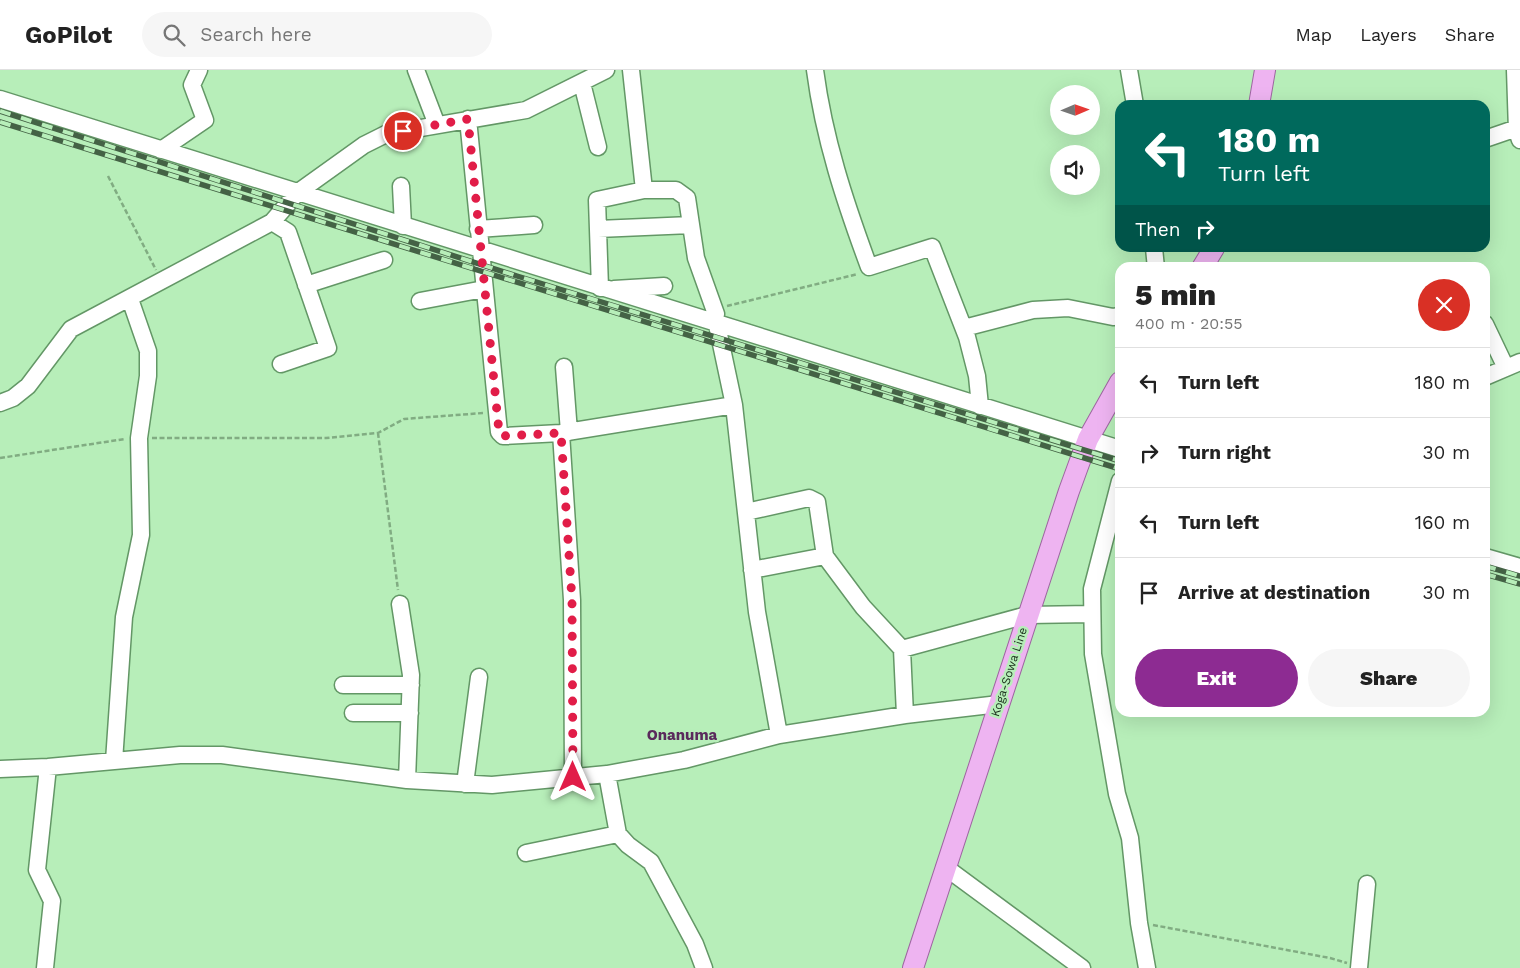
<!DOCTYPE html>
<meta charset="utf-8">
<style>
body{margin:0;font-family:"Work Sans",sans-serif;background:#f6f6f6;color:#222;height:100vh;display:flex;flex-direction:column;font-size:19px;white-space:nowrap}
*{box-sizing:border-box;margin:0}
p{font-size:16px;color:#767676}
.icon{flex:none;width:28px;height:28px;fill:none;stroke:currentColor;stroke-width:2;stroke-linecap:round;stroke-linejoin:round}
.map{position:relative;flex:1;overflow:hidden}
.panel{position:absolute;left:1115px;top:192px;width:375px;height:455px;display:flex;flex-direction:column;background:#fff;border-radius:15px;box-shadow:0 5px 20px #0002}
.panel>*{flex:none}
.guide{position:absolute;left:1115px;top:30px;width:375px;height:152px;border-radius:15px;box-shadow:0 5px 20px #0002;background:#00695c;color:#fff;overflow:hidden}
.needle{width:32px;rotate:88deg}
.controls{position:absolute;left:1050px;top:15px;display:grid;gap:10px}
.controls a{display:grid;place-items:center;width:50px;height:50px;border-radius:50%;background:#fff;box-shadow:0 5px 20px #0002;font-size:25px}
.pin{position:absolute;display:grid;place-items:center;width:42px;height:42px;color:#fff;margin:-21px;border:2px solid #fff;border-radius:50%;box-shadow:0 1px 5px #0007}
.me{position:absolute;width:55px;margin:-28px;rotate:0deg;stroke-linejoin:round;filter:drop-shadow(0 0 4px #0008)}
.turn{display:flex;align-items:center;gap:18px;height:105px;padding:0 20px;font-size:22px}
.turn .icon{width:65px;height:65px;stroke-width:2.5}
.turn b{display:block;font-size:35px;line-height:42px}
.then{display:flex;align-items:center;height:48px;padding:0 20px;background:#0003;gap:10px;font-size:19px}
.round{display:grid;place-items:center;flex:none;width:52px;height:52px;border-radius:26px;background:#f6f6f6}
.overview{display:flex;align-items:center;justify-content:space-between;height:85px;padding:0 20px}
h1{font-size:30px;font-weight:800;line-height:38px}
.action{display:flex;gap:10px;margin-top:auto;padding:10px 20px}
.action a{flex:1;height:58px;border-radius:30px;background:#8d2b92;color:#fff;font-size:20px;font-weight:800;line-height:58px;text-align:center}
.action a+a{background:#f6f6f6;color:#222}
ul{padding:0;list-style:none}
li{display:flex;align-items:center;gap:15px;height:70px;padding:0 20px;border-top:1px solid #e0e0e0}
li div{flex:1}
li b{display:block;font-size:19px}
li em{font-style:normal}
header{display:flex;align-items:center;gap:30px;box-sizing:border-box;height:70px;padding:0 25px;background:#fff;border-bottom:1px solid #e0e0e0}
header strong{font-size:24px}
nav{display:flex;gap:28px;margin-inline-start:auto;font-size:18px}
.search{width:350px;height:45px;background:#f6f6f6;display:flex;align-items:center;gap:12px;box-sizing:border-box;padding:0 18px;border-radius:28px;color:#767676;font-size:19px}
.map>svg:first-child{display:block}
</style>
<header>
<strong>GoPilot</strong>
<div class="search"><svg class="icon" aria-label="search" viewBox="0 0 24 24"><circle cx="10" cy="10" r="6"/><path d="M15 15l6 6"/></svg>Search here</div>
<nav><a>Map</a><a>Layers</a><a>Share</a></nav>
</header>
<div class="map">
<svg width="1520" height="898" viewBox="0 0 1520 898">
<rect width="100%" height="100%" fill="#b7eeb9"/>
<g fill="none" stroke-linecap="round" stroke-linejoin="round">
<g stroke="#639766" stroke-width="19">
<path id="minor" d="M416,0L437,55
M631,0L644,120
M815,0C824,69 845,132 869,197L932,177L967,267L977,306L980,336
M1129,0L1135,35
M1515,0L1517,61L1520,70
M582,13L598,77
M0,29L1120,379
M468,49L499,362L503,366L561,363L734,335
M1485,69L1517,58
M161,80L205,50L192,15L199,0
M401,116L403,156
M272,152L288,162L328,278L281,294
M478,159L534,155
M598,159L691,155
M1154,178L1156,198
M306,215L384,190
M600,218L597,130L644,120H676L687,128L696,188L716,244
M614,219L664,216
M420,231L484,219
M1485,254L1506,298
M717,255L734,335L757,542L779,665
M964,258L1033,240L1068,238L1113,247L1120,246
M564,297L569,362
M1485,307L1520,292
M0,333L13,328L28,316L71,259L272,152L297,123L364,75L386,64L526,40L606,0
M561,363L572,530L573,707
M1120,411L1092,519L1093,584L1117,724L1130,768L1139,853L1147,898
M746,442L809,428L817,432L825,486L863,537L902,579L905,645
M1485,487L1520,497
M752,500L825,486
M400,534L411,605L407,710
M902,579L1027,545L1092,544
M343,615H411
M353,643H410
M114,691L124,547L141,465L139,368L148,306V281L130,229
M0,699L48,697L180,685H222L407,710L492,715L607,704L684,690L779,665L905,645L999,634
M607,704L618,764L628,775L651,792L695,874L704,898
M465,714L479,607
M526,783L618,764
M945,797L1082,898
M45,898L52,831L37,800L48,697
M1359,898L1367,814"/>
</g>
<g stroke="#9d65a0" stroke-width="22">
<path id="major" d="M1259,35L1265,0
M1202,198L1214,178
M913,898L1069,421L1088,369L1120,312"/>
</g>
<path stroke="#81ac82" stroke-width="2.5" stroke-dasharray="5 2.5" stroke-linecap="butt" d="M108,106L156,200
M727,236L858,204
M378,363L398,520
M152,368H326L378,363L404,349L483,343
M0,388L125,369
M1153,855L1330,888L1347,893"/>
<use href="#minor" stroke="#fff" stroke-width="16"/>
<use href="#major" stroke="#eeb4f1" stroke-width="20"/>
<g stroke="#446245" stroke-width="5.5">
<path id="rail" d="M0,41L517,206L1120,391
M0,52L1120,399
M1485,496L1520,506
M1485,504L1520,514"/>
</g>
<use href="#rail" stroke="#b7eeb9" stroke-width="4" stroke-dasharray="11" stroke-linecap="butt"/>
</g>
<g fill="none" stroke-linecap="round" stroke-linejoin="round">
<path stroke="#e11d48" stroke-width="9" stroke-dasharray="0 16.2" d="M403,61L468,49L499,362L503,366L561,363L572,530L573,707"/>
</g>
<g text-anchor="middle" stroke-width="5" stroke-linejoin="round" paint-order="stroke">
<g font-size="12" fill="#1b301c" stroke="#b7eeb9">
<text transform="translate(1009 602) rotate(-72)" y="4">Koga-Sowa Line</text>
</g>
<g font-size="15" font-weight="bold" fill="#5a2a5c" stroke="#b7eeb9">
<text x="682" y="670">Onanuma</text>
</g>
</g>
</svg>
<div class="controls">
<a><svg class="needle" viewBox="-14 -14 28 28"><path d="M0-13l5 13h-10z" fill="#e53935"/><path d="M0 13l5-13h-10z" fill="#767676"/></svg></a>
<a><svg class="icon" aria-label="sound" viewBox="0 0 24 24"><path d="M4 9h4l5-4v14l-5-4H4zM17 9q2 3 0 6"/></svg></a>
</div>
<div class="pin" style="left:403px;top:61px;background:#d93025"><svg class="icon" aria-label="arrive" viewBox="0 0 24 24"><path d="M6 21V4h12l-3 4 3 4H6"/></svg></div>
<svg class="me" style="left:573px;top:707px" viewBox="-20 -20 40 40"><path d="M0-17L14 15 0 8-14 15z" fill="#e11d48" stroke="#fff" stroke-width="4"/></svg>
<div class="guide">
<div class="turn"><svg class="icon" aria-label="left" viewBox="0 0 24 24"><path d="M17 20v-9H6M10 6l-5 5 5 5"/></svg><div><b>180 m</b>Turn left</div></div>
<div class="then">Then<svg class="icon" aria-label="right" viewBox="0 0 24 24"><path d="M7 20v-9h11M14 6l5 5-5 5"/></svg></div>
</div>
<section class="panel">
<div class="overview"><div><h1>5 min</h1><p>400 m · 20:55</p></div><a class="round" style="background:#d93025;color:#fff"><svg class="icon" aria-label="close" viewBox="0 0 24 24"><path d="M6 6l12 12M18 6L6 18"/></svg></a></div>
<ul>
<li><svg class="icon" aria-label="left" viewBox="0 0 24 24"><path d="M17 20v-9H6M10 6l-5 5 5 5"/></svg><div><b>Turn left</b></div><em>180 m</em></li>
<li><svg class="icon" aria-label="right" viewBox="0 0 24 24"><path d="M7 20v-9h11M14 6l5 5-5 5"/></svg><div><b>Turn right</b></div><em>30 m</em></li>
<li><svg class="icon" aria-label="left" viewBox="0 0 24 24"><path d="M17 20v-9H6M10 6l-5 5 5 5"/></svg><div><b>Turn left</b></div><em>160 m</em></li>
<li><svg class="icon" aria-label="arrive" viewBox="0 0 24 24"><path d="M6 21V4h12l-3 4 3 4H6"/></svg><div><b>Arrive at destination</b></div><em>30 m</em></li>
</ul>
<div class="action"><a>Exit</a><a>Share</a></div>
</section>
</div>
